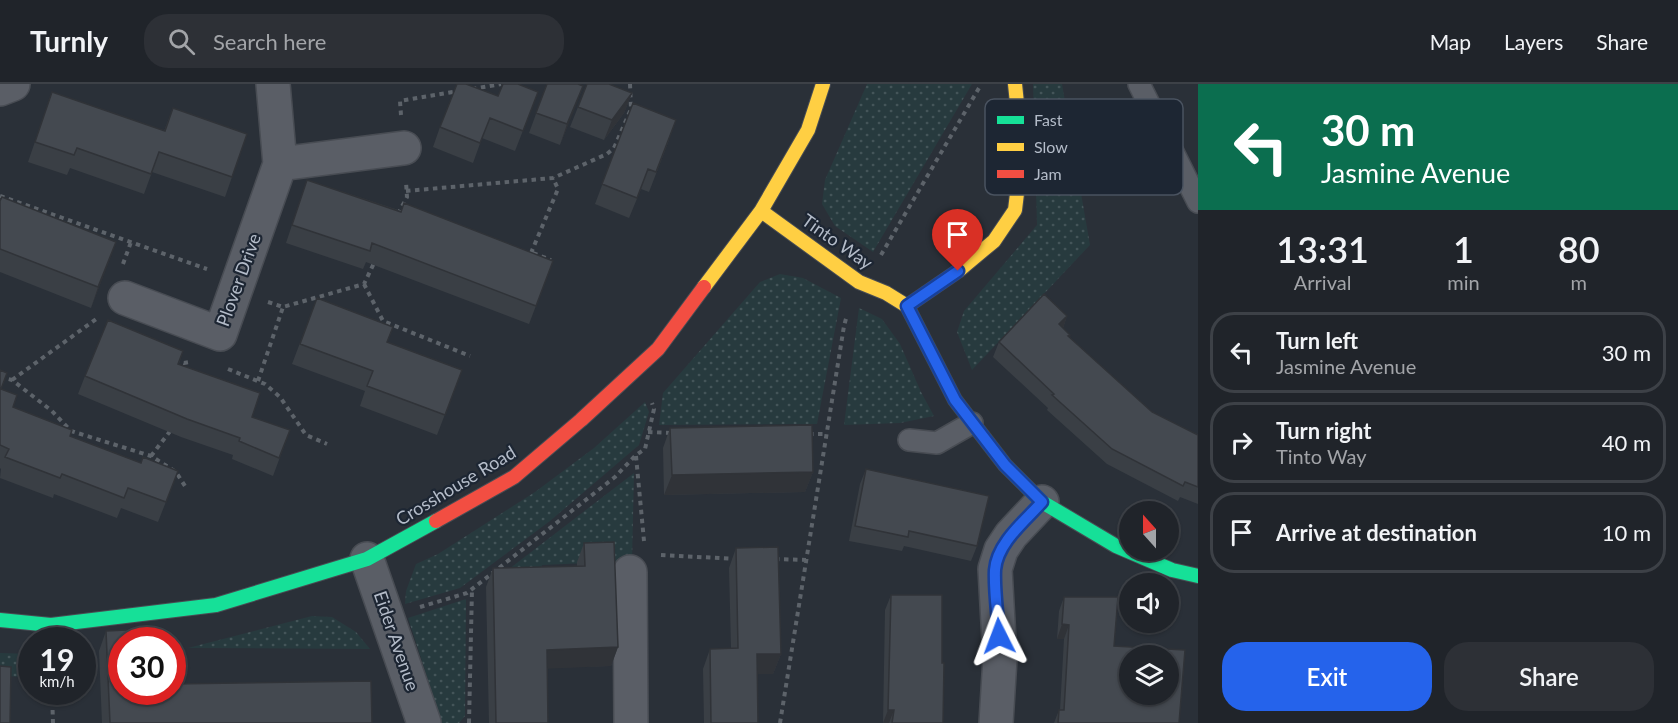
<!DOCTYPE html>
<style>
body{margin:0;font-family:Lato,sans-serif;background:#2d3036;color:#f1f3f6;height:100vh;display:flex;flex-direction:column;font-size:22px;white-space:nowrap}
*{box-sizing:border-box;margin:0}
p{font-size:20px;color:#a2a4a8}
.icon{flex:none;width:33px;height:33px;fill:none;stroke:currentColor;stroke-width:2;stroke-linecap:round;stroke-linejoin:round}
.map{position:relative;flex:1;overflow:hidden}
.sheet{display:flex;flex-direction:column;background:#20242a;width:480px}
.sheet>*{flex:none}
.guide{background:#0b6e4f;color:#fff;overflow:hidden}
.needle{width:39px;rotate:339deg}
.tools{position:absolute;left:1119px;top:417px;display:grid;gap:12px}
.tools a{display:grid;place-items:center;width:60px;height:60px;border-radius:50%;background:#20242a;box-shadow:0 2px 4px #0004,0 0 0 2px #3d4147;font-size:30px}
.speed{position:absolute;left:18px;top:543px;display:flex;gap:12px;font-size:30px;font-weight:700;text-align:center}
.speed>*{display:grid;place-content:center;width:78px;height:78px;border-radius:50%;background:#20242a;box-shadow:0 2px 4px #0004,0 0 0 2px #3d4147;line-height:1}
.speed small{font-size:15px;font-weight:400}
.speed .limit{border:9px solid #d22;background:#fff;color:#111}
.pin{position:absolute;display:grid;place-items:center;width:51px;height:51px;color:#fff;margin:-62px -26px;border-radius:50% 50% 50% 0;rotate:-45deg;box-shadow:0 0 6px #0007}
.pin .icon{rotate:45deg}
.me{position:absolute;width:66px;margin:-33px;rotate:357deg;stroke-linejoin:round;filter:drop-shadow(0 0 4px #0008)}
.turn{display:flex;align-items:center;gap:21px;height:126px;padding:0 24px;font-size:27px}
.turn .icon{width:78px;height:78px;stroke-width:2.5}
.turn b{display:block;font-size:42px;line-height:51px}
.eta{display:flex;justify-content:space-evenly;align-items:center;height:102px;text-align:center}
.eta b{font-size:36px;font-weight:600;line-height:42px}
.button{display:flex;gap:12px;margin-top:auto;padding:12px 24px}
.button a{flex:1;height:69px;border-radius:24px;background:#2563eb;color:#fff;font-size:24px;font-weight:600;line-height:69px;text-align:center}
.button a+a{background:#2d3036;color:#f1f3f6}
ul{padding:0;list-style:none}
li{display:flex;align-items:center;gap:18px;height:81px;margin:0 12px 9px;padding:0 12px;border:3px solid #3d4147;border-radius:24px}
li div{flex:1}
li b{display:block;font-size:22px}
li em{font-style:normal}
header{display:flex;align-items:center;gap:36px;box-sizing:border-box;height:84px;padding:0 30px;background:#20242a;border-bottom:2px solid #3d4147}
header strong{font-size:28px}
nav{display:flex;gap:33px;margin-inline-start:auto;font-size:21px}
.search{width:420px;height:54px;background:#2d3036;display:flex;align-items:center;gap:15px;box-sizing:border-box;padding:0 21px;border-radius:24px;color:#a2a4a8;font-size:22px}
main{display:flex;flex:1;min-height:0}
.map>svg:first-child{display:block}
</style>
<header>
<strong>Turnly</strong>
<div class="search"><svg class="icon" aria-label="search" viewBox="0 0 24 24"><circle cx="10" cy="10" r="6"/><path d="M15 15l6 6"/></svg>Search here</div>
<nav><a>Map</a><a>Layers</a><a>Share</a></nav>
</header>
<main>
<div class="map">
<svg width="1198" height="639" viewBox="0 0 1198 639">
<defs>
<pattern id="grass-dots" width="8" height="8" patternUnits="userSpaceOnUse" patternTransform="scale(1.5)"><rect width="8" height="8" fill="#273a3e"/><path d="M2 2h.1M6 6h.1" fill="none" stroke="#445559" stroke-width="1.8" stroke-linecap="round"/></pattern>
</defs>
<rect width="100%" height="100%" fill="#2a3038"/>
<path fill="url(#grass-dots)" d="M867,0H972L873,168L835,142L822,120L825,96Z
M1033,0H1062L1090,161L972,286L957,248L964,227L1037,141Z
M780,190L803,194L841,214L817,340L659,341L663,309L760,198Z
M859,224L882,235L900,260L921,308L934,332L900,339L844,341Z
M645,318L649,328L639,361L550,437L460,504L405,520L406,507L416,480L438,470L535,408L594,364Z
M634,389L632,477L542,481L539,498L488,501Z
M466,515L465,632L459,639H442L408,534Z
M312,532L332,533L356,548L370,565L188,564Z
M0,569L31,570V593L0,592Z"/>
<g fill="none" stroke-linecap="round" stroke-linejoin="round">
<g stroke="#484c53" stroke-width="24">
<path id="lane" d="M1139,0L1198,118
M909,356L937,359L972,339"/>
</g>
<g stroke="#484c53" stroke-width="36">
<path id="street" d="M0,5L13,0
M280,80L404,64
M125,214L220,250L280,80L273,0
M367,475L424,639
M630,488L631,639
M996,639L1000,574L995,485L1001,466L1011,451L1042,418"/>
</g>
<g stroke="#484c53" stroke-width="16">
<path id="fast" d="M907,222L955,316L1005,381L1042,418L1116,462L1172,486L1198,492
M0,536L51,541L216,521L367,475L436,437"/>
</g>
<g stroke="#484c53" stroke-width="16">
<path id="slow" d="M761,127L859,198L886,209L907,222L958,187L994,157L1015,126L1022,68L1015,0
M704,203L761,127L808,46L823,0"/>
</g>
<g stroke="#484c53" stroke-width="16">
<path id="jam" d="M436,437L514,393L581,336L658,265L704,203"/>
</g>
<path stroke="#5d636a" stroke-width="4" stroke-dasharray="4.5 4.5" stroke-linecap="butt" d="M472,5L501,0
M401,31L400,17L458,7
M406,107L553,94L607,70L614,64L631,25L630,0
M0,112L207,185
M398,130L407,113L406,98
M531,169L558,105L553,94
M533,169L551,176
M881,171L979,4
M123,180L131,158
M364,200L383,237L470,272
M268,218L283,223L364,200L375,177
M175,276L184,279L190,278
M228,285L265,300L280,313L306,351L327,360
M0,293L12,296L52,327L71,347L151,372L176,388L185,402
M12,296L99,233
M258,297L283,223
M648,348L672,349
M809,350H826
M151,372L171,346
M636,372L644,457
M661,471L737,475
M775,475L806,476
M420,523L467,509L615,393L636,371L645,365L654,325L652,319
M173,602V574
M52,608L53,639
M469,639L472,505
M780,639L844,242L847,231"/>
<use href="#lane" stroke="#5a5e66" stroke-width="21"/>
<use href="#street" stroke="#5a5e66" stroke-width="33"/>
<use href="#fast" stroke="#16e098" stroke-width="14"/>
<use href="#slow" stroke="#ffcf43" stroke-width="14"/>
<use href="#jam" stroke="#f24e42" stroke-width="14"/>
</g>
<path fill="#3a3f45" d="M547,0L583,2L560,61L529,49Z
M52,8L164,47L173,24L247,50L225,113L152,88L144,110L70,84L67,91L28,78Z
M538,8L515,67L482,54L473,79L433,63L440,43Z
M632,9L624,29L604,56L570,43L578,23Z
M633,19L669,56L649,108L641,105L629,134L595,120Z
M307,96L553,177L529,240L366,178L363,185L286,159Z
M0,117L116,158L91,224L0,188Z
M317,214L387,258L462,286L437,351L360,322L365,307L292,280Z
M1067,232L1063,244L1069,253L1152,328L1198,351V420L1180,413L1178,417L1107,380L1047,326L1048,324L993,273L999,258Z
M183,267L179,280L252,333L290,346L273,392L232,375L233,371L181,353L78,310L85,292Z
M0,286L1,305L13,323L70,352L141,379L178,387L158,438L121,424L117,434L54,410L53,414L0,394L1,385L0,384Z
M670,344L813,388L805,408L664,411L663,364Z
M866,385L977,462L971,477L904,462L902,467L849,457L860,400Z
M584,459L618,563L611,582L547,584L548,639H489L486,503L493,484L577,483V478Z
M736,464L781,570L773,590H757L758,639H704L703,585L710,565L731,564L729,484Z
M891,511L943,639H883L885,526Z
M1064,513L1114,562L1179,639H1054L1059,626H1060L1064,555H1057L1059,527Z
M106,547L122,608L372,639H102L99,567Z"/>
<path fill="#303338" d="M583,2L576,22L560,61L567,40Z
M632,9L624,29L604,56L612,36Z
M116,158L109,178L91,224L98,203Z
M1067,232L1062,247L1059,240Z
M813,388L805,408L664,411L672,391Z
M1062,540L1069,541L1064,555H1057Z
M618,563L611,582L540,585L547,566Z
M757,570H781L773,590H749Z
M888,626H894L889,639H883Z"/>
<path fill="#444950" stroke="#303338" stroke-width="1.5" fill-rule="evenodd" d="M457,0H466L498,12L503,0H518L538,8L523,47L490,34L480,59L440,43Z
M547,0H578L583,2L567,40L536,29Z
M587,0H609L632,9L612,36L578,23Z
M52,8L165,47L173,24L247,50L232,93L159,68L151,90L77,64L74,71L35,58Z
M633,19L676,36L656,88L648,85L637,114L602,100Z
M307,96L401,128L404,119L553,177L536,222L372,159L370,167L292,141Z
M2,113L116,158L98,203L0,165V117Z
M1044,210L1067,232L1059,240L1070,251L1068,252L1152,328L1198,351V403L1185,398L1183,402L1112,365L1052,311L1054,310L999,258Z
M317,214L393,243L387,258L462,286L445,331L367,302L373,287L300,260Z
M108,236L183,267L178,280L260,309L252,333L290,346L279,374L239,357L240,354L187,335L85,292Z
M0,286L7,289L1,305L17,311L13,323L72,346L70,352L141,379L143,373L178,387L166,418L128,404L124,414L62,390L60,394L5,373L9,365L0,361Z
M812,341L813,388L672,391L670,344Z
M866,385L989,412L977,462L909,447L908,453L855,442Z
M614,458L618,563L547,566L548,639H496L493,484L585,482L584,459Z
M778,463L781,570H757L758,639H711L710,565L738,564L736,464Z
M891,511H942V579H944L943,639H892L894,626H888Z
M1064,513H1118L1114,562L1185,566L1179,639H1058L1059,626H1064L1069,541L1062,540ZM1130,572H1168V610H1130Z
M148,545L149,556H122V608H172V600L371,597L372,639H110L106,547Z
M0,582L11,583L10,639H0Z"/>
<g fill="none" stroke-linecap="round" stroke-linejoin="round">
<g stroke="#184099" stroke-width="15">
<path id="route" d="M958,187L907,222L955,316L1005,381L1042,418C1025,437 997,459 995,486C994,508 998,531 999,552"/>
</g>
<use href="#route" stroke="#2563eb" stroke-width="10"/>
</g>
<g text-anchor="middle" stroke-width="4.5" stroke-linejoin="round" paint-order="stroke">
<g font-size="18" fill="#b4bcc9" stroke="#1d2633">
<text transform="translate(837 158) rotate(35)" y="6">Tinto Way</text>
<text transform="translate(239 196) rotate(-70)" y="6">Plover Drive</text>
<text transform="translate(456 402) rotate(-31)" y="6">Crosshouse Road</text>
<text transform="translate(396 557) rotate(71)" y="6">Eider Avenue</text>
</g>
</g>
<rect x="985" y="15" width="198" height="96" rx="9" fill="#1d2633" stroke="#4a5360" stroke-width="1.5"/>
<rect x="997" y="32" width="27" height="8" fill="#16e098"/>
<rect x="997" y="59" width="27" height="8" fill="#ffcf43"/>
<rect x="997" y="86" width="27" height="8" fill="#f24e42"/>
<g font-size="16" fill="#b4bcc9">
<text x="1034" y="42">Fast</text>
<text x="1034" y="69">Slow</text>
<text x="1034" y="96">Jam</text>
</g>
</svg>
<div class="tools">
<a><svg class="needle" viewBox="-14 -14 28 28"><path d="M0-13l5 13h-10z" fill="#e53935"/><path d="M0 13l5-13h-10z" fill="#a2a4a8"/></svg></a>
<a><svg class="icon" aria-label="sound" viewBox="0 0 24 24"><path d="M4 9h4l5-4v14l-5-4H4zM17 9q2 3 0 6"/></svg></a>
<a><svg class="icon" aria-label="layers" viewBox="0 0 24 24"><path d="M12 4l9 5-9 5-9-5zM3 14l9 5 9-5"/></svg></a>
</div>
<div class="speed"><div>19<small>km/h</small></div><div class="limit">30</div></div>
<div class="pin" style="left:958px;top:187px;background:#d93025"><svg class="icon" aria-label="arrive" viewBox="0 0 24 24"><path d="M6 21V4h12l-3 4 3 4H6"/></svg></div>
<svg class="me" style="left:999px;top:552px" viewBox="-20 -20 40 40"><path d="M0-17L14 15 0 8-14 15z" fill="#2563eb" stroke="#fff" stroke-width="4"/></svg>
</div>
<section class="sheet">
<div class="guide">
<div class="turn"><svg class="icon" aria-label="left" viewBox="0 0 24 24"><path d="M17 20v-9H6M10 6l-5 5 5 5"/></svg><div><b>30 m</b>Jasmine Avenue</div></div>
</div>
<div class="eta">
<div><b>13:31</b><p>Arrival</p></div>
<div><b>1</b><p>min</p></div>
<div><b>80</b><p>m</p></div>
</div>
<ul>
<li><svg class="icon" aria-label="left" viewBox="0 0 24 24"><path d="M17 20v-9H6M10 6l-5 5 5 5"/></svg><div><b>Turn left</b><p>Jasmine Avenue</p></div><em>30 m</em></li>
<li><svg class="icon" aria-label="right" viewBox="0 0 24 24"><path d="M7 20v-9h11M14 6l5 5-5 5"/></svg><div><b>Turn right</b><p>Tinto Way</p></div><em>40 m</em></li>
<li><svg class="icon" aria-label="arrive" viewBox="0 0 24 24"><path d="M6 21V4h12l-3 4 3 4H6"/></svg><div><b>Arrive at destination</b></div><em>10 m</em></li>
</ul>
<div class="button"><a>Exit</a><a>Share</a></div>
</section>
</main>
